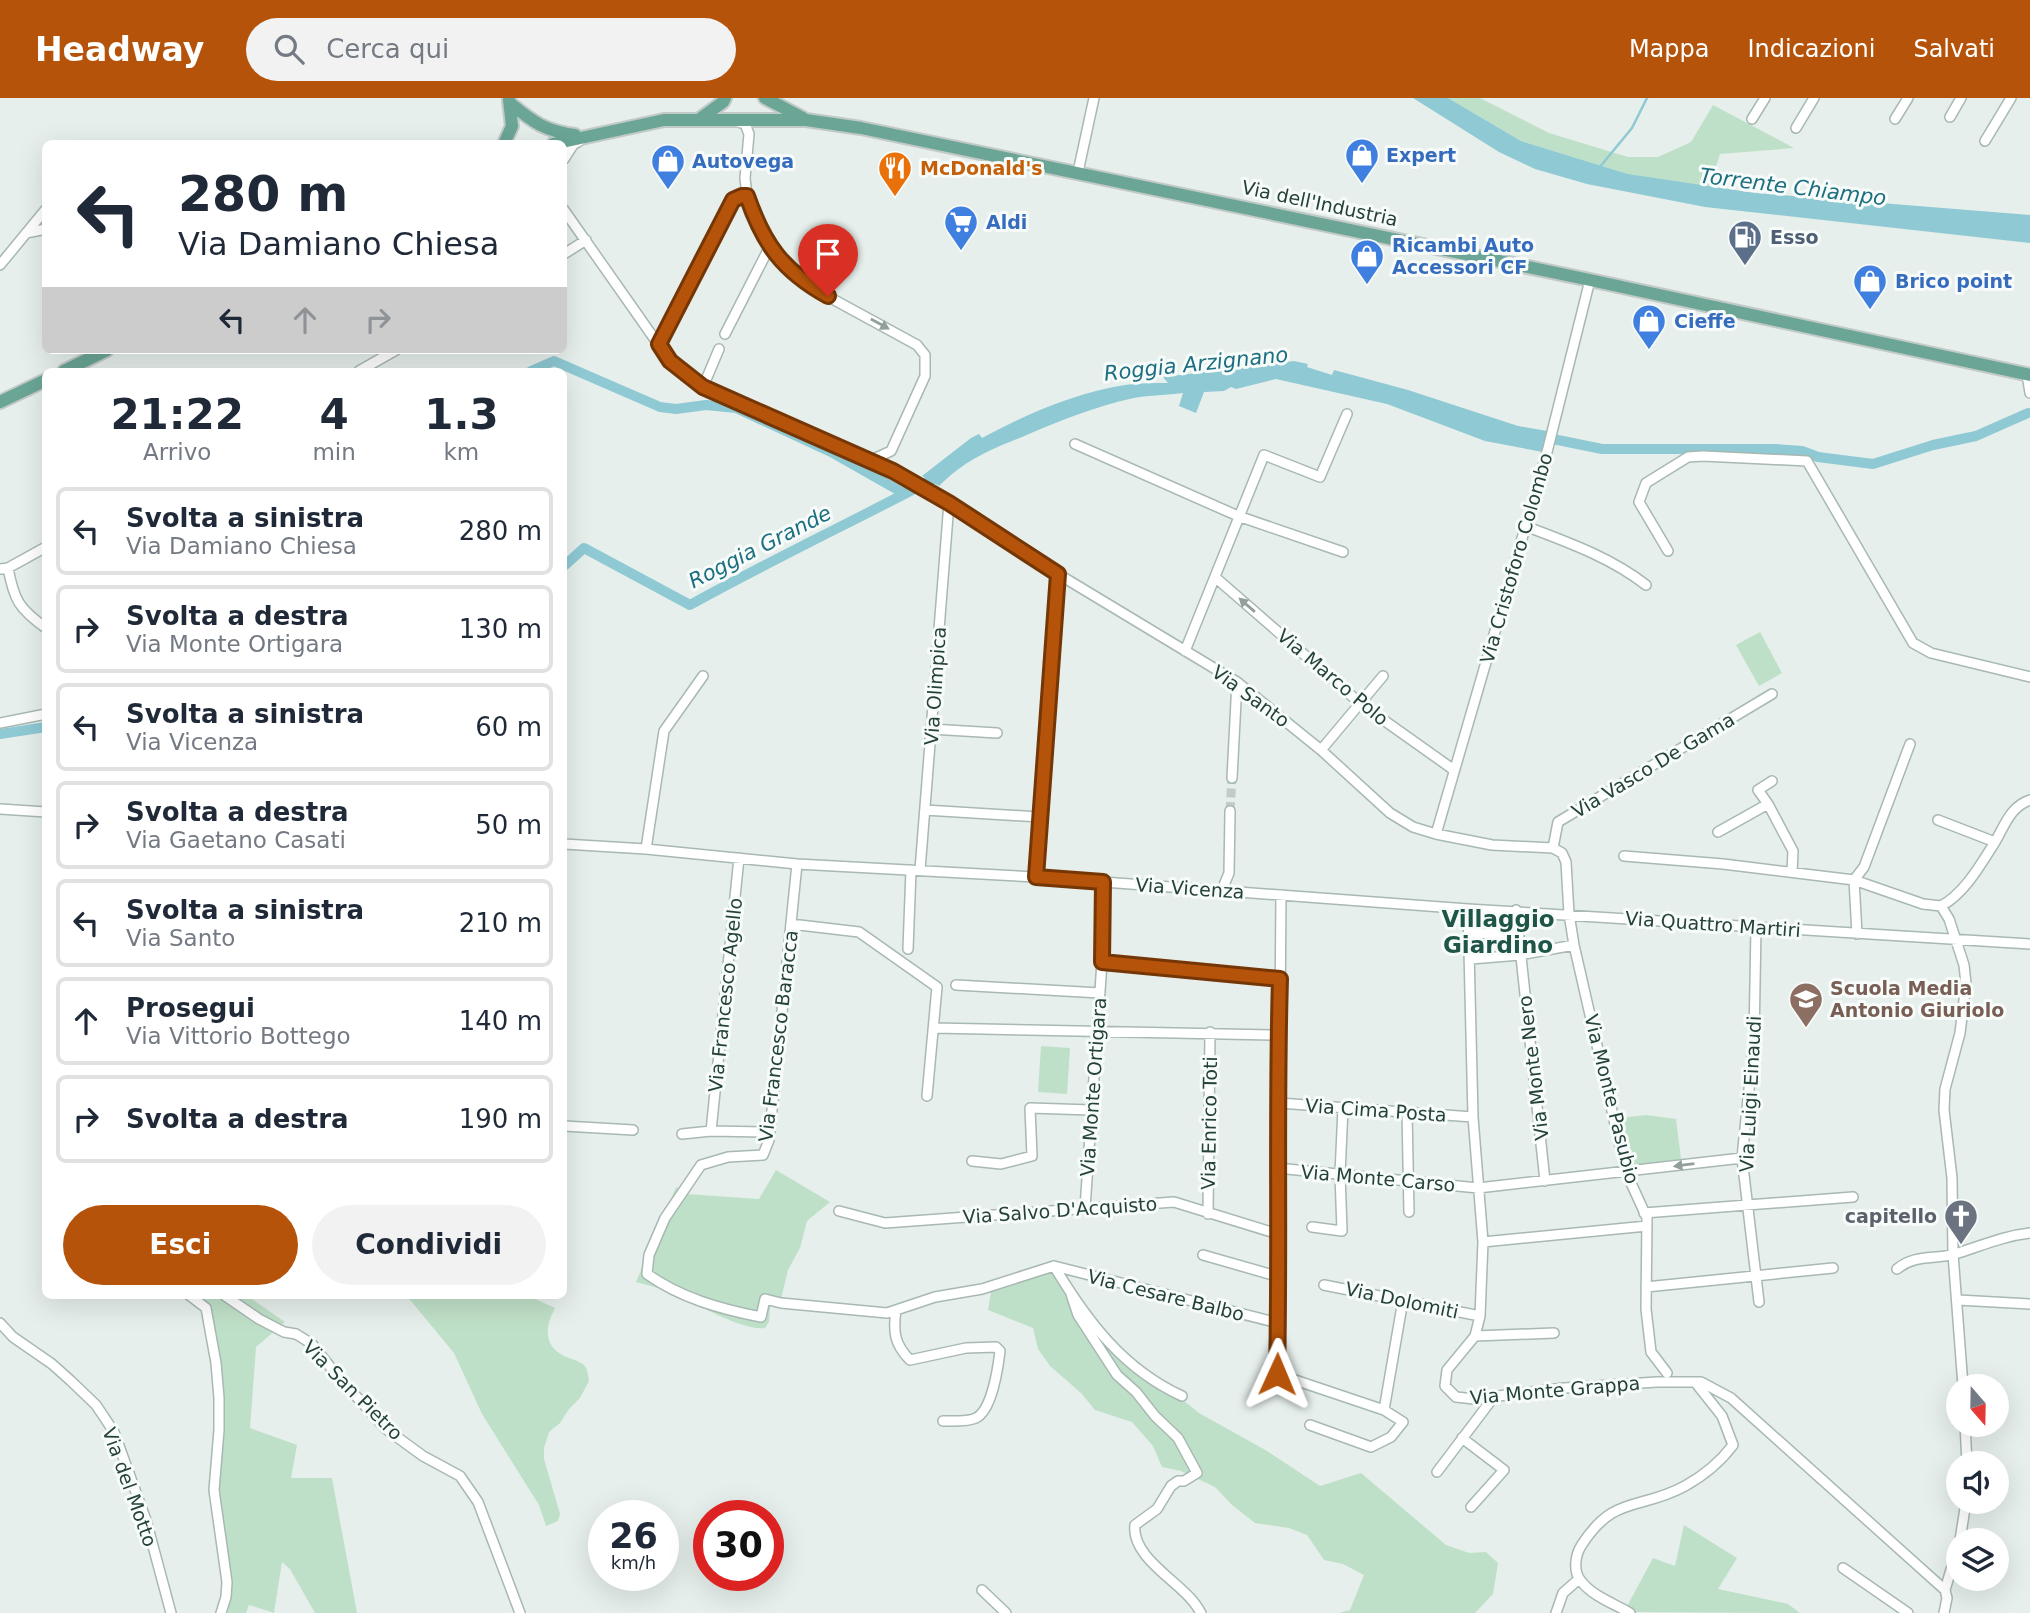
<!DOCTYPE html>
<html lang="it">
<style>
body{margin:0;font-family:"DejaVu Sans",sans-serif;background:#f2f2f3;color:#1f2937;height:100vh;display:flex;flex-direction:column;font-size:26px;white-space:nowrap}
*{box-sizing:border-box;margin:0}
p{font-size:23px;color:#747a83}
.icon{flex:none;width:38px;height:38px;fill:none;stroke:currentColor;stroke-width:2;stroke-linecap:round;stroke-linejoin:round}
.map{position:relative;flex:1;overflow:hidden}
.sheet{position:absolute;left:42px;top:270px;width:525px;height:931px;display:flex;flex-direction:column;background:#fff;border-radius:10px;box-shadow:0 7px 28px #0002}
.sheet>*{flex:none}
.top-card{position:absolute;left:42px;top:42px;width:525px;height:214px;border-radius:10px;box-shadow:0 7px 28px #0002;background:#fff;color:#1f2937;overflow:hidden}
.needle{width:46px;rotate:160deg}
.tools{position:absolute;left:1946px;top:1276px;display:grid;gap:14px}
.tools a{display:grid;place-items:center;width:63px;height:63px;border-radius:50%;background:#fff;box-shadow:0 7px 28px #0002;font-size:35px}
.speed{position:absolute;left:588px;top:1402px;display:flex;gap:14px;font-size:35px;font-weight:700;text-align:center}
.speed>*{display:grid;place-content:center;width:91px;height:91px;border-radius:50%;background:#fff;box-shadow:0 7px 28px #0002;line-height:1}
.speed small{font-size:18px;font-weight:400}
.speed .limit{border:10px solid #d22;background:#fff;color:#111}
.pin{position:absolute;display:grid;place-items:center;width:60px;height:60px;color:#fff;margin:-72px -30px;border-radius:50% 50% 50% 0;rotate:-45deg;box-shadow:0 0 7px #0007}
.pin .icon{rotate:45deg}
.me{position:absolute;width:77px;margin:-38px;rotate:1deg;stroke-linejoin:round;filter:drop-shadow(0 0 5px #0008)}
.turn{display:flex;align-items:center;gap:24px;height:147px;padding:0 21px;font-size:32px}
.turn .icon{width:91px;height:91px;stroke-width:2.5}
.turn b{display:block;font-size:49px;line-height:60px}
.lanes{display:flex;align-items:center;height:66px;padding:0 21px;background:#0003;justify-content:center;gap:35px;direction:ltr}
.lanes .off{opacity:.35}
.eta{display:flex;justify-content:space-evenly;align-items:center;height:119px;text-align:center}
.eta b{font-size:42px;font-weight:700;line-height:49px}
.button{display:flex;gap:14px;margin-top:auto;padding:14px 21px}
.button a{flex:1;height:80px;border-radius:42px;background:#b45309;color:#fff;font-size:28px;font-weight:700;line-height:80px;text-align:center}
.button a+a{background:#f2f2f3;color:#1f2937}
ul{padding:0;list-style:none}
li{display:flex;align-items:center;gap:21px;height:88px;margin:0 14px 10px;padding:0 7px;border:4px solid #e0e1e3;border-radius:10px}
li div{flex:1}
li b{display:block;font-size:26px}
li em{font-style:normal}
header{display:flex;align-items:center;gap:42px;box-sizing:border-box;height:98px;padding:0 35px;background:#b45309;color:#fff}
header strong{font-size:33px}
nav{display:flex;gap:38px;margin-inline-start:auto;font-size:24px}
.search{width:490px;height:63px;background:#f2f2f3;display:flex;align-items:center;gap:18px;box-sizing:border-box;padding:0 24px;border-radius:38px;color:#747a83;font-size:26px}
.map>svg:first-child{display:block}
</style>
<header>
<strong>Headway</strong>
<div class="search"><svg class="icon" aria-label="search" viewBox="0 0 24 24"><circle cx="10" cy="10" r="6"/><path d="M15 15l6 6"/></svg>Cerca qui</div>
<nav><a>Mappa</a><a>Indicazioni</a><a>Salvati</a></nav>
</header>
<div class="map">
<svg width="2030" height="1515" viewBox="0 0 2030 1515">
<rect width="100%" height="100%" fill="#e6efeb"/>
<path fill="#bfe0c8" d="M1448,0H1480L1549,35L1628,59H1658L1691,44L1713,7L1794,50L1720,56L1709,90L1628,76L1521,43Z
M1760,534L1782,575L1759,588L1736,547Z
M1041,948L1070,950L1067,996L1038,994Z
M1646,1017L1676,1021L1681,1061L1629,1068L1619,1020Z
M776,1072L830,1104L807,1123L800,1150L788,1172L781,1201L770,1208L769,1224L765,1230C743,1234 690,1202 668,1193C657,1189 646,1187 636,1184L676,1089L686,1096L759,1101Z
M1056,1175L1103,1236L1145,1276L1178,1298L1199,1315L1267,1353L1320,1388L1361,1375L1446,1447L1469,1455L1486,1454L1498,1465L1493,1496L1475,1515H1339L1350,1512L1364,1477L1343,1466L1324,1462L1307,1437L1289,1430L1255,1425L1232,1407L1215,1389L1181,1373L1162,1369L1153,1348L1132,1324L1095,1312L1081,1295L1050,1268L1038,1251L1033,1230L988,1212L991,1194L1048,1176Z
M189,1197H246L285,1224L256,1249L250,1330L297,1347L291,1380H332L357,1515H315L290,1471L282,1464L274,1515L249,1507L246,1515H228L232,1482L228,1468L218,1398L222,1325L209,1212Z
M406,1197H526L555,1210C545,1229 543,1247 564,1258C570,1261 578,1262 584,1267C588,1272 588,1277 589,1283L580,1300L569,1311L560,1325L549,1334L544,1350V1361L560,1416L558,1423L546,1428L539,1407L482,1316L454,1255Z
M1684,1427L1737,1460L1718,1491L1788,1506L1800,1515L1624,1514L1653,1460L1675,1468Z"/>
<path fill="#8ec9d4" d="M1413,0H1448L1521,43L1628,76L1755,95L2030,117V145L1705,109L1587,86L1535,71L1499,54Z
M1294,263L1308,266L1307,269L1332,277L1334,272L1408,292L1518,328L1553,334L1548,355L1485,343L1387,306L1276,281L1236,291L1231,289L1224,293L1204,294L1196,315L1179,308L1183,295C1167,297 1150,297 1134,300C1096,308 1059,323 1022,339C987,353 966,362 939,388L922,378L971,340L979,336L982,340C1026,316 1075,295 1125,287C1139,285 1154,285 1168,285L1163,279Z"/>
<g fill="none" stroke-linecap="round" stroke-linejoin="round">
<path stroke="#8ec9d4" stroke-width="2.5" d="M1599,70L1632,30L1647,0"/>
<path stroke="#8ec9d4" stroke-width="10" d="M531,273L554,263L660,309L676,311L706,307L736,310L831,354L905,396
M1543,339L1602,351H1776L1802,353L1818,359L1873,366L1933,347L1976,338L2028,315
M564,468L584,450L690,507C773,461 858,421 941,377
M0,636L46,629"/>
<path stroke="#bfccc8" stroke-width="9" stroke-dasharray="9 4.5" stroke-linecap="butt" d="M1230,713L1232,680"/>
<g stroke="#a8b8b2" stroke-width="12">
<path id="minor" d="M1950,19L1961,0
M1752,21L1765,0
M1895,21L1908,0
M738,24L745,26L749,36L745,80L747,98L770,148L783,166L805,186L917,247L925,257V278L891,353L869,363
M1796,30L1814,0
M1985,43L2011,0
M564,61L573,47L581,42
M1078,74L1094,0
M564,112L670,263L703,289L893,373L949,405L1058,476L1237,584L1321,652L1390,715L1413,729L1436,736L1492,747L1553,750L1562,755L1566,764L1569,816L1574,847L1626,1074L1647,1120L1646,1211L1651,1254L1667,1275
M26,135L46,131
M564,156L586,142
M0,167L46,111
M725,236L770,148
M659,246L733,102L742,98H747
M359,273L396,252
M2027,276L2030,295
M703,289L719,251
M1075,346L1238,418L1343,454
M1525,428C1567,444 1610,459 1646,487
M1668,453L1639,404L1646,385L1688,359L1703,358L1807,363L1913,545L1931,555L2030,579
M8,470C14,502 19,511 46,530
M0,471L8,470L46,449
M1216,480L1361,606L1454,672
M1185,553L1264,357L1320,379L1347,316
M0,625L46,616
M931,631L997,635
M1910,646L1864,769L1854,782L1923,806L1941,808L1949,821L1964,867L1966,886L1960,935L1945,991L1944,1012L1952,1080L1953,1156L1963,1288
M1321,652L1383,578
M1232,680L1237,584
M1768,706L1758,692L1772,683
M0,711L46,714
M925,712L1039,719
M1938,722L1995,744
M1718,734L1768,706L1793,753L1792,774
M1436,736L1546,358L1590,182
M564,746L646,751L797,766L1036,779L1468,811L2030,846
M1553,750L1558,724L1772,596
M646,751L664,633L703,578
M1624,758L1723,766L1854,782L1857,836
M797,766L769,1042L763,1057L728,1059L701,1067L665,1120L649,1157L647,1176C681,1200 720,1211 761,1219L765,1201L781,1205L887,1215L935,1199L982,1191L1054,1168L1278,1225
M920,772L949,405
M1036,779L1058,476
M1222,792L1229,775L1230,713
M1281,797L1277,1276L1384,1312L1403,1202
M1941,808C1965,795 1981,766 1995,744C2005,727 2010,709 2030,702
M1468,811L1473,1019L1483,1144L1480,1218L1475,1238L1447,1272L1445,1288L1456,1299L1474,1301L1564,1290L1657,1284H1701L1731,1300L1945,1492
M1516,812L1545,1083
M791,826L859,834L937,889L927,998
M1756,829L1754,942L1742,1060L1759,1204
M1469,835L1519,837
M908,851L911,772
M1471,861L1520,857L1574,847
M1102,864L1280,881
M956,887L1100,895
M934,930L1278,937
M1279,1005L1473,1019
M1407,1014L1409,1114
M564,1028L633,1032
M711,1033L739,760
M682,1036L711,1033L769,1034
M972,1063L1001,1066L1032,1058L1030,1010L1091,1012
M1277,1070L1478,1090L1742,1060
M1085,1110L1102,864L1103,784
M839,1113L885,1125L1174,1104L1278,1136
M1644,1115L1853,1099
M1208,1116L1210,934
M1312,1129L1342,1133L1340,1076L1343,1010
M1483,1144L1647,1128
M1203,1157L1280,1179
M1054,1168C1087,1223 1123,1271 1182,1298
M1897,1171C1915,1156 1934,1162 1955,1156C1981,1148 2003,1138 2030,1135
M1324,1187L1480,1218
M1646,1189L1833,1170
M1071,1196L1078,1217L1117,1277L1136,1294L1155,1318L1178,1340L1197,1375L1184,1383H1178L1171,1388L1157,1411L1135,1427C1131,1457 1174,1481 1191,1501C1195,1505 1198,1510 1201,1515
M189,1197L206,1210L216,1265L219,1300V1332L214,1392L227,1484L226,1499L221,1515
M224,1197L259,1221L284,1234L296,1236L312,1246L335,1275L386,1331L423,1358L460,1378L478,1404L520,1515
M1958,1202L2030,1206
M896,1212C893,1233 894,1246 910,1262L966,1250L996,1249L1000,1253C998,1270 992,1312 976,1320C968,1324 953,1323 943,1323
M0,1225L13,1239L52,1266L71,1283L96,1307L114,1334L146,1422L171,1515
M1475,1238L1554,1235
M1965,1326L1967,1365
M1310,1327L1371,1349L1391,1339L1403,1324L1384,1312
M1462,1340L1504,1372L1471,1409
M1437,1374L1493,1300
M1960,1442L1966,1404
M1843,1470L1908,1515
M982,1492L1006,1515
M1556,1515L1563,1495L1579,1481
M1630,1515C1615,1506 1592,1498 1581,1483C1573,1474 1575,1458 1581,1448C1614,1396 1639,1413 1685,1388C1703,1378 1721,1363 1733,1347L1722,1318L1695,1284
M1944,1515L1947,1500L1945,1492L1958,1448"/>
</g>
<g stroke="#c2cac8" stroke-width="16">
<path id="major" d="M765,0L803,20
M511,6C533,24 545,33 575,37
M701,20L723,4L725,0
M504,46L512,28L509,2
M553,46L664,22H806L861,30L1590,182L2030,277
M64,273L107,252
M0,304L46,282"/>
</g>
<use href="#minor" stroke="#fff" stroke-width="9"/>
<use href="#major" stroke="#6aa596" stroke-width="12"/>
</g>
<defs><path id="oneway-solid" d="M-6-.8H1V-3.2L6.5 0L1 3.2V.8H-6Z" transform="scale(1.75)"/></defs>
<g fill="#92a09c">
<use href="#oneway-solid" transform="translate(880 226) rotate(29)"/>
<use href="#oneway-solid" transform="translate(1247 507) rotate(-139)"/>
<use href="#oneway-solid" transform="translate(1684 1067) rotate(173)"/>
</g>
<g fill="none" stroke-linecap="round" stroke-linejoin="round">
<g stroke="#753606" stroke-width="18">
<path id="route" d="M828,198C783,173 764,147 747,98H742L733,102L659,246L670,263L703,289L893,373L949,405L1058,476L1036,779L1103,784L1102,864L1280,881C1276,1013 1280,1144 1277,1276"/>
</g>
<use href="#route" stroke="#b45309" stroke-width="12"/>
</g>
<defs>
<g id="shop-pin" transform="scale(1.75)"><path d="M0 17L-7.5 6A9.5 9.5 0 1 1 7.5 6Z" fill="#3f7fe0" stroke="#f7fbf9"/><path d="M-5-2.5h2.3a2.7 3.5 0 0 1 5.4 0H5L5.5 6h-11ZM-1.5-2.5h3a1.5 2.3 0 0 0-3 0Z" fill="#fff"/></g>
<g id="restaurant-pin" transform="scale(1.75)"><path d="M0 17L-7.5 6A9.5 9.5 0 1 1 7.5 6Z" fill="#e8710a" stroke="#f7fbf9"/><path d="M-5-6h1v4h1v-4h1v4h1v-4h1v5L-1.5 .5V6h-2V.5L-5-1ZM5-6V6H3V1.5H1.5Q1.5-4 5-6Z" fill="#fff"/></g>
<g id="supermarket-pin" transform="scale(1.75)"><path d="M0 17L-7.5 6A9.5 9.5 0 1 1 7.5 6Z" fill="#3f7fe0" stroke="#f7fbf9"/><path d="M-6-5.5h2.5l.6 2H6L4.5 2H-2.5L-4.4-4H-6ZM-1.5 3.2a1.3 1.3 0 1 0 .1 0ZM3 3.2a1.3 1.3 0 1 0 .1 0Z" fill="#fff"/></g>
<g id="fuel-pin" transform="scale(1.75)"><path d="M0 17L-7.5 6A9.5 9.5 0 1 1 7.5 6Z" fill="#5c6f8a" stroke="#f7fbf9"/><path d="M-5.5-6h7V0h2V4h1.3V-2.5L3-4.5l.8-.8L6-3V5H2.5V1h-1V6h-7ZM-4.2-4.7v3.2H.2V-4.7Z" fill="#fff"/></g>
<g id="school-pin" transform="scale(1.75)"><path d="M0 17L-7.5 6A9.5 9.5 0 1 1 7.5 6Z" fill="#8d6e63" stroke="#f7fbf9"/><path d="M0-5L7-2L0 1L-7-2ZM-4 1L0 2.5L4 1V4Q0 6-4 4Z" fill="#fff"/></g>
<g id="church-pin" transform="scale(1.75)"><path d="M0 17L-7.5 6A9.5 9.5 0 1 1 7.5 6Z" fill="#6b7280" stroke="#f7fbf9"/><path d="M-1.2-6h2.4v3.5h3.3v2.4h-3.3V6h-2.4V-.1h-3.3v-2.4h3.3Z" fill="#fff"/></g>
</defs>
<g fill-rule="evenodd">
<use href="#shop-pin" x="1362" y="57"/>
<use href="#shop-pin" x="668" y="63"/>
<use href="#restaurant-pin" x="895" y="70"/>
<use href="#supermarket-pin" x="961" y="124"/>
<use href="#fuel-pin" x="1745" y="139"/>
<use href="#shop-pin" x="1367" y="158"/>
<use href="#shop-pin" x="1870" y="183"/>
<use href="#shop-pin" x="1649" y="223"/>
<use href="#school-pin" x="1806" y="901"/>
<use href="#church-pin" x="1961" y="1118"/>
</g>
<g text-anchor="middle" stroke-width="6" stroke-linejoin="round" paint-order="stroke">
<g font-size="19" font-weight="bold" fill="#366cbe" stroke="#f7fbf9" text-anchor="start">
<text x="1386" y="64">Expert</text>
<text x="692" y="70">Autovega</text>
<text x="986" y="131">Aldi</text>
<text x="1392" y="154">Ricambi Auto<tspan x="1392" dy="22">Accessori CF</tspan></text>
<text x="1895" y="190">Brico point</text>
<text x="1674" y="230">Cieffe</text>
</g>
<g font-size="19" font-weight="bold" fill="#c56008" stroke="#f7fbf9" text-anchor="start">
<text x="920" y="77">McDonald's</text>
</g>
<g font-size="19" fill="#24423a" stroke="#f7fbf9">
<text transform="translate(1320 105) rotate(12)" y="7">Via dell'Industria</text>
<text transform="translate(1516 460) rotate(-74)" y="7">Via Cristoforo Colombo</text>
<text transform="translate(1333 579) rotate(40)" y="7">Via Marco Polo</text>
<text transform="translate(935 588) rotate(-86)" y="7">Via Olimpica</text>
<text transform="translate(1251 598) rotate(36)" y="7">Via Santo</text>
<text transform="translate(1653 667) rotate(-31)" y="7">Via Vasco De Gama</text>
<text transform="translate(1190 790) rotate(4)" y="7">Via Vicenza</text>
<text transform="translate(1713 826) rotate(4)" y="7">Via Quattro Martiri</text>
<text transform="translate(725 897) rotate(-84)" y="7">Via Francesco Agello</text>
<text transform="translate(778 938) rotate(-83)" y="7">Via Francesco Baracca</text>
<text transform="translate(1533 970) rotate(-97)" y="7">Via Monte Nero</text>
<text transform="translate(1093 989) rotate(-86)" y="7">Via Monte Ortigara</text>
<text transform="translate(1750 996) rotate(-87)" y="7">Via Luigi Einaudi</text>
<text transform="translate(1612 1001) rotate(76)" y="7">Via Monte Pasubio</text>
<text transform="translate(1376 1012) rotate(4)" y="7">Via Cima Posta</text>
<text transform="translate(1209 1025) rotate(-89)" y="7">Via Enrico Toti</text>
<text transform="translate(1378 1080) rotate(5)" y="7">Via Monte Carso</text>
<text transform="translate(1060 1112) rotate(-4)" y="7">Via Salvo D'Acquisto</text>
<text transform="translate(1166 1197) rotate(14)" y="7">Via Cesare Balbo</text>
<text transform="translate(1402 1202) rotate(12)" y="7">Via Dolomiti</text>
<text transform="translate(353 1292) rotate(45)" y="7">Via San Pietro</text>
<text transform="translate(1555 1292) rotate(-5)" y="7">Via Monte Grappa</text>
<text transform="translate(130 1389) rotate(70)" y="7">Via del Motto</text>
</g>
<g font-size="19" font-weight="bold" fill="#4e5e75" stroke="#f7fbf9" text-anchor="start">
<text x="1770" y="146">Esso</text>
</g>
<g font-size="19" font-weight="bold" fill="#785e54" stroke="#f7fbf9" text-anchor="start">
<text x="1830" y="897">Scuola Media<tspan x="1830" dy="22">Antonio Giuriolo</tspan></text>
</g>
<g font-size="19" font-weight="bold" fill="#5b616d" stroke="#f7fbf9" text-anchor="end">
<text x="1937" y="1125">capitello</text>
</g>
<g font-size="21" font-style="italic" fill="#1c6f80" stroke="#f7fbf9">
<text transform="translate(1793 89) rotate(7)" y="7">Torrente Chiampo</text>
<text transform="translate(1196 266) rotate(-6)" y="7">Roggia Arzignano</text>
<text transform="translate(760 449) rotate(-27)" y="7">Roggia Grande</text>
</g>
<g font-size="23" font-weight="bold" fill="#1f5548" stroke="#f7fbf9">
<text x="1498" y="829">Villaggio<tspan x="1498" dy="26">Giardino</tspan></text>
</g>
</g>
</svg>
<div class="tools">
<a><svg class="needle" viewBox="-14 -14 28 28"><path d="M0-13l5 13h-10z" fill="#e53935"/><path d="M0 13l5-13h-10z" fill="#747a83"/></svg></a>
<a><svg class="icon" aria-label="sound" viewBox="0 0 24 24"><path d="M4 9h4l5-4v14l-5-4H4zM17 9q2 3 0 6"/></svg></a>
<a><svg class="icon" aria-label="layers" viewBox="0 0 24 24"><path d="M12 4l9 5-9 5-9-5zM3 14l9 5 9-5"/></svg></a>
</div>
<div class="speed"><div>26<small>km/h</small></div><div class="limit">30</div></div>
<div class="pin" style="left:828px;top:198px;background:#d93025"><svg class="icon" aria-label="arrive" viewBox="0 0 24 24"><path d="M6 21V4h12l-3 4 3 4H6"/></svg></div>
<svg class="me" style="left:1277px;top:1276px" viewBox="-20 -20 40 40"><path d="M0-17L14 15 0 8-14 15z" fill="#b45309" stroke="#fff" stroke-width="4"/></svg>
<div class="top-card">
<div class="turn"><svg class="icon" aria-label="left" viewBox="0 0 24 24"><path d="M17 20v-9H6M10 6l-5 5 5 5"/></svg><div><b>280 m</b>Via Damiano Chiesa</div></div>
<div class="lanes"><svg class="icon" aria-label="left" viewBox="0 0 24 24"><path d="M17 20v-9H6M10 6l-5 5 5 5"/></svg><svg class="icon off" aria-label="ahead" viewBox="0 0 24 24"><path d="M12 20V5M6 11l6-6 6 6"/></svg><svg class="icon off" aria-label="right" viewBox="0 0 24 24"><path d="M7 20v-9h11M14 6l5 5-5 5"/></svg></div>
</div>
<section class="sheet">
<div class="eta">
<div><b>21:22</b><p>Arrivo</p></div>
<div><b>4</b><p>min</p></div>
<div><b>1.3</b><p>km</p></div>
</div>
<ul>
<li><svg class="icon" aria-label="left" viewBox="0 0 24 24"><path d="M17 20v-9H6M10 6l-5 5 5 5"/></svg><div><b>Svolta a sinistra</b><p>Via Damiano Chiesa</p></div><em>280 m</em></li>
<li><svg class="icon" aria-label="right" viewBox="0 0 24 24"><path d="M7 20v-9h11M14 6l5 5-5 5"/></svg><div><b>Svolta a destra</b><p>Via Monte Ortigara</p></div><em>130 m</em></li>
<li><svg class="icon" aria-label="left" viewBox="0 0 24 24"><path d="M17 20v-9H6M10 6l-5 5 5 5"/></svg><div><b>Svolta a sinistra</b><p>Via Vicenza</p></div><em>60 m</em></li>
<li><svg class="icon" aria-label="right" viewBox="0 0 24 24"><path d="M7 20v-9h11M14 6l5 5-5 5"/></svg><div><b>Svolta a destra</b><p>Via Gaetano Casati</p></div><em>50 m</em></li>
<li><svg class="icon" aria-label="left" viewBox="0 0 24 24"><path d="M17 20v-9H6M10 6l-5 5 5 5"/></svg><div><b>Svolta a sinistra</b><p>Via Santo</p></div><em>210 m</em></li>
<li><svg class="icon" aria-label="ahead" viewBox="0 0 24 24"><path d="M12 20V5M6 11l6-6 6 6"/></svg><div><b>Prosegui</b><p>Via Vittorio Bottego</p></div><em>140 m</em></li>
<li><svg class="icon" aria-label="right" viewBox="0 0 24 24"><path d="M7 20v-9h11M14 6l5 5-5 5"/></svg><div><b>Svolta a destra</b></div><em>190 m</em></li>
</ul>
<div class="button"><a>Esci</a><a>Condividi</a></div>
</section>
</div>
